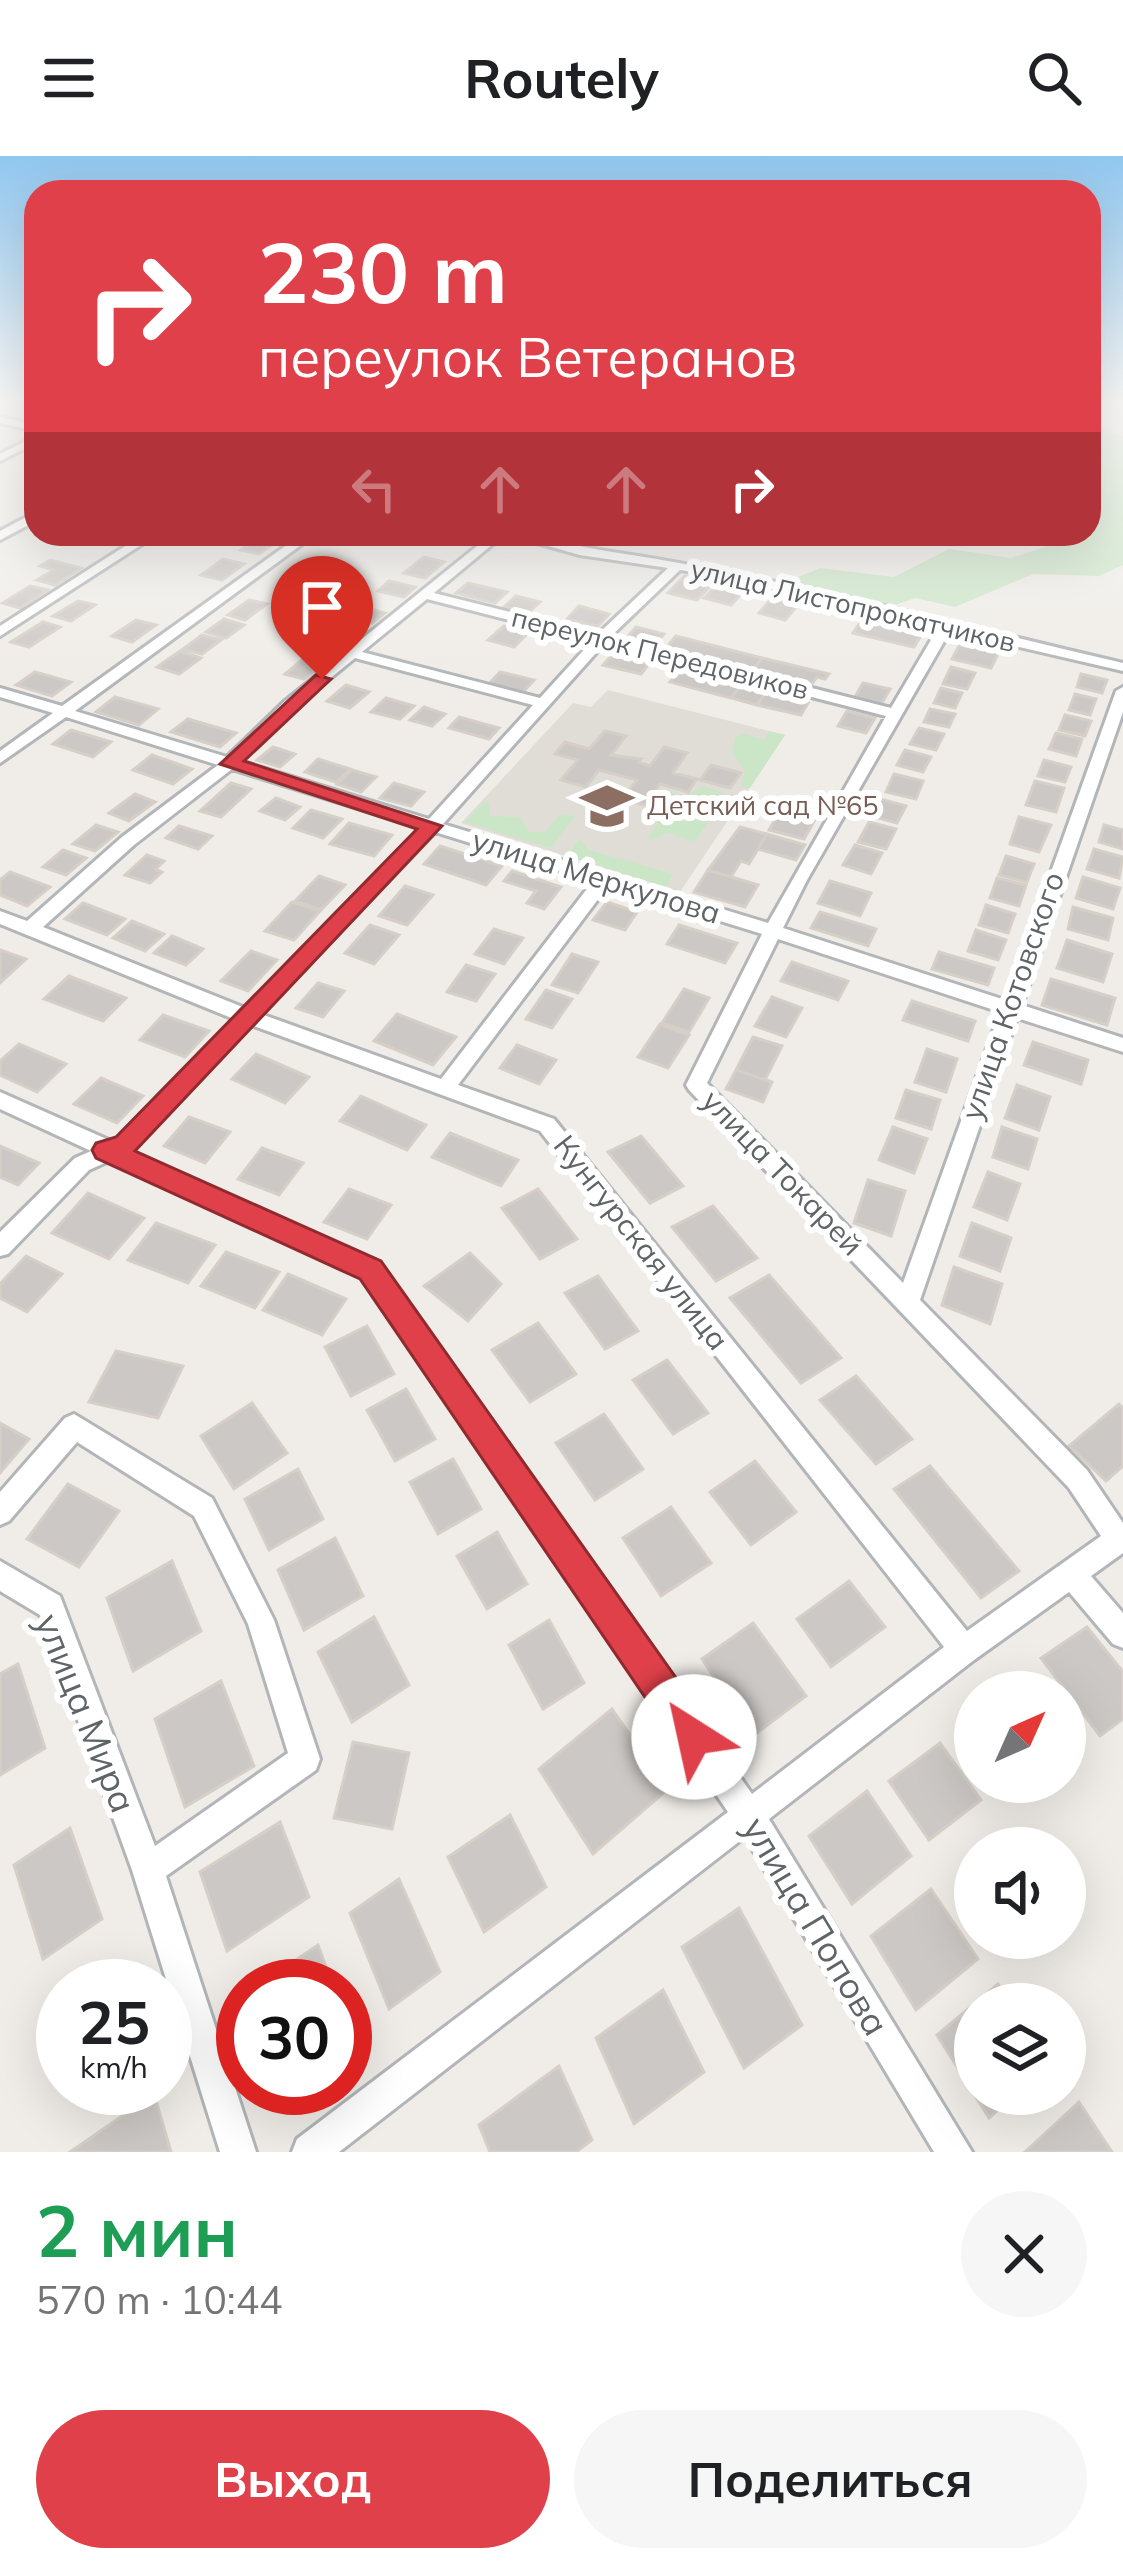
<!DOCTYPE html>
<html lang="ru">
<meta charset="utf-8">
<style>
body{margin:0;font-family:Mulish,sans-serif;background:#f6f6f6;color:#202124;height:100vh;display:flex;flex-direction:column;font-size:45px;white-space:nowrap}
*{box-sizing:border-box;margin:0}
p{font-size:39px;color:#757577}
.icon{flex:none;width:66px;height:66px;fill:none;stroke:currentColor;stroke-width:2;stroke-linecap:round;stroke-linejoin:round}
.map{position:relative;height:1996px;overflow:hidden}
.side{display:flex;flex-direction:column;background:#fff;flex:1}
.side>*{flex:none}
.guide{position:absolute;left:24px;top:24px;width:1077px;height:366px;border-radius:36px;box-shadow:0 12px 48px #0002;background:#df4049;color:#fff;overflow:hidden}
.needle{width:78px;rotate:45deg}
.fabs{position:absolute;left:954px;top:1515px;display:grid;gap:24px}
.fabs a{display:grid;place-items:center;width:132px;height:132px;border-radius:50%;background:#fff;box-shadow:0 12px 48px #0002;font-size:60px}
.speed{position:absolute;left:36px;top:1803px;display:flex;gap:24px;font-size:60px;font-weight:700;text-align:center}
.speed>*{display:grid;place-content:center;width:156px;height:156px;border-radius:50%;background:#fff;box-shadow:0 12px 48px #0002;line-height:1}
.speed small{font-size:30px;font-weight:400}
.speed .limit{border:18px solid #d22;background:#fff;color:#111}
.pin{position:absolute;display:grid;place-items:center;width:102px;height:102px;color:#fff;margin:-123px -51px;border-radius:50% 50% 50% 0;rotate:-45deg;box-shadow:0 0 12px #0007}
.pin .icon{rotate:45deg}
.me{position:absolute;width:132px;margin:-66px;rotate:325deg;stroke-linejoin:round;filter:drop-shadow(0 0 9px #0008)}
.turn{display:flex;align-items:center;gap:42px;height:252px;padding:0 36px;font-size:54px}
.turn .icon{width:156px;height:156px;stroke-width:2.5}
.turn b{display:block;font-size:84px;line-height:102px}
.lanes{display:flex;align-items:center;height:114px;padding:0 36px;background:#0003;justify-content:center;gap:60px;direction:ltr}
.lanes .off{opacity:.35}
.round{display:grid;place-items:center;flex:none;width:126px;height:126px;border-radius:63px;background:#f6f6f6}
.headline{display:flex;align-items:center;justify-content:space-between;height:204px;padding:0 36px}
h1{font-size:72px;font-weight:700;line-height:90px;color:#1e9e55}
.primary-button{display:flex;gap:24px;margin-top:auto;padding:24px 36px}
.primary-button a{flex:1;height:138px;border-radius:72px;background:#df4049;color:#fff;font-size:48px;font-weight:700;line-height:138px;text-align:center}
.primary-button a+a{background:#f6f6f6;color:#202124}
header{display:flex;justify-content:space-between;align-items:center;height:156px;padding:0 36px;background:#fff;font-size:54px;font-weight:700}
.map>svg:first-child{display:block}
</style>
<header><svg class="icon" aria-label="menu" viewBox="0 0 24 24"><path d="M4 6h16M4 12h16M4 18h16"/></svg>Routely<svg class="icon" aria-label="search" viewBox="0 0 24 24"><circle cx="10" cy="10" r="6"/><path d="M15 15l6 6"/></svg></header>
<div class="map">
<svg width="1123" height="1996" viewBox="0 0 1123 1996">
<rect width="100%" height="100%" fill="#f0ede8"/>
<path fill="#e0ddd7" d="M608,534L785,579L680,736L461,667L573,547L591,551Z"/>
<path fill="#cbe6c7" d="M1089,269L1123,280V409L1099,420L1033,418L955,451L915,442L890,451L800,431L798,421L821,412L894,421L949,393L1011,402L1051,389L1015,378H1089Z
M769,575L785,579L750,632L740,631L745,615L732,597L735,582L744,577L765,584Z
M704,630L737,643L721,648L694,686L669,677L646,685L669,650L659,641L665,634L684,640Z
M484,646H490V660L520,661L530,676H545L560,658L575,660L551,692L464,666Z
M580,683L589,694L673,718L666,731L566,700Z"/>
<path fill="#ccc8c5" stroke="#d5cfc7" stroke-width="3" d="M263,379L280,383L259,398L241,394Z
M424,401L444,406L425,422L404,417Z
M223,403L244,408L222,424L201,419Z
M50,404L81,412L55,429L37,424L54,414L40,410Z
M685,420L713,427L697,444L668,437Z
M389,425L415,431L404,441L378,435Z
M468,427L507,436L495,447L456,437Z
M718,428L745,434L731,449L704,442Z
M30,430L47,434L20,452L3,447Z
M516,440L540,446L528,457L504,451Z
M772,442L798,449L785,464L759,457Z
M249,444L267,448L245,464L228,459Z
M78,445L95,449L71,465L53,460Z
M361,450L385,457L372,467L347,460Z
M579,450L609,458L598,470L567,463Z
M224,463L244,469L226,482L206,476Z
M136,464L156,469L132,486L112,480Z
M861,465L922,478L914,491L853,477Z
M43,466L60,471L29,491L11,486Z
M341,469L364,475L350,486L328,481Z
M504,470L529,476L514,491L488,484Z
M636,471L664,478L653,491L625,484Z
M202,479L221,484L202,498L183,493Z
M676,480L762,502L752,515L665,493Z
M960,488L999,496L991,512L952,503Z
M180,495L201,502L179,518L157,511Z
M308,499L327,504L304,523L285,518Z
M612,499L649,508L641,518L603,509Z
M762,502L829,518L825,523L817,521L811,529L752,515Z
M951,511L975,517L967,533L943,528Z
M680,514L740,530L731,542L670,526Z
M35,516L71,526L52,540L16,529Z
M500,516L534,524L523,536L489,528Z
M1081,518L1107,524L1102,537L1077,531Z
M863,527L890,533L882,547L855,541Z
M346,529L369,536L350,552L327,545Z
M740,530L766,536L757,549L731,542Z
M941,532L962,537L955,552L934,547Z
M766,536L808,547L801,559L757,549Z
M1075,538L1096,543L1090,559L1069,554Z
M115,541L158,553L139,569L96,556Z
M386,542L414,550L400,563L371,556Z
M424,551L445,558L432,570L410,564Z
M930,553L955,558L949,571L924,566Z
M847,555L875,562L866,577L838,570Z
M1065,559L1091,565L1085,580L1059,574Z
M459,561L499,572L489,583L449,572Z
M188,563L236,577L220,591L171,576Z
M919,572L944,578L936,594L910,588Z
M71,574L111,586L93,601L53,588Z
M605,575L626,580L611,599L641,603L638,606L650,610L664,591L687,597L673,617L697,623L688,636L660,628L645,649L622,643L637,624L599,614L586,631L561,624L578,604L555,598L565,586L589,593Z
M1056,577L1082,583L1076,600L1049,593Z
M273,591L295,598L280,611L257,604Z
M905,594L931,601L923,616L897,609Z
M152,599L192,613L173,628L133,614Z
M318,603L350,613L336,626L305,616Z
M1044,604L1071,611L1065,626L1038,620Z
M711,609L741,617L730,632L700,624Z
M352,614L376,621L361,636L337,628Z
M894,618L923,625L916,643L886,636Z
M1035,625L1064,632L1056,656L1026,649Z
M231,627L251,633L221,661L200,655Z
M394,627L424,636L411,650L380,642Z
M135,638L155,646L129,665L109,657Z
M276,642L300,651L285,664L260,655Z
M880,643L906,650L897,667L871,660Z
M779,644L820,655L804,683L769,674L779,657L773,655Z
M311,654L342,663L323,682L293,672Z
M1019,661L1051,669L1039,696L1010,688Z
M869,666L896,673L886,693L858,686Z
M349,667L392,679L374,700L330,688Z
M96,669L118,676L95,695L73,688Z
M1104,669L1123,674V693L1099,686Z
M179,670L212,680L198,693L166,682Z
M740,671L767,678L749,708L741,705L731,721L708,714Z
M767,678L805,689L796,704L758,693Z
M855,689L882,697L871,718L843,709Z
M440,690L502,710L486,729L424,708Z
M1094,693L1123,701L1119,722L1087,713Z
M63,694L86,702L66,719L43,711Z
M147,699L164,705L156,713L162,716L150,727L125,719Z
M1006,700L1034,708L1027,726L999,719Z
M708,714L758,729L745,751L694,736Z
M512,715L561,731L544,753L527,747L536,735L504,725Z
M10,716L50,731L27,750L0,739V724Z
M319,720L345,729L321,754L295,745Z
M1083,721L1120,732L1113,753L1076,742Z
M997,722L1026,729L1019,750L990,742Z
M830,725L871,737L860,760L818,747Z
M405,730L433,739L407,769L379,760Z
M292,746L320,755L294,784L265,775Z
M607,746L637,756L625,774L593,764Z
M83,747L125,763L107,779L65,763Z
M986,749L1015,758L1008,777L979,769Z
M1073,751L1113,762L1108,784L1068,773Z
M820,756L876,773L868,790L811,772Z
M132,765L164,778L145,795L113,782Z
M370,769L399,779L374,808L345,797Z
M679,769L737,787L725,807L667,788Z
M494,773L523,782L504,808L475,798Z
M976,774L1006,784L998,804L968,795Z
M172,780L203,793L186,809L154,797Z
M1067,784L1112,798L1103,826L1057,812Z
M0,794L26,803L0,827Z
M251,795L277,804L248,835L221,825Z
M939,796L994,812L988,829L932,813Z
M572,798L598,806L578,837L552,829Z
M792,806L848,825L838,844L781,825Z
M466,809L495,818L476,845L447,836Z
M69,820L126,842L103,865L44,843Z
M1051,823L1115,842L1107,869L1042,849Z
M318,827L344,835L323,861L296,852Z
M684,833L709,842L689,876L662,867Z
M546,834L572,843L552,872L526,863Z
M772,841L802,852L786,881L755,870Z
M912,845L975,865L968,885L903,864Z
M397,858L456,881L433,909L374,885Z
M163,859L209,875L185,901L140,884Z
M660,868L689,879L668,912L638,901Z
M753,881L782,890L765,924L736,914Z
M1033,886L1088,904L1081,928L1024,909Z
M19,888L66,908L37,936L0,919V905Z
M517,889L556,904L539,928L500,912Z
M927,893L957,903L946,936L915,926Z
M256,898L309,921L285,947L232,923Z
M736,914L772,926L763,946L726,933Z
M101,922L143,940L117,967L74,948Z
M1017,929L1050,941L1039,974L1005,962Z
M906,934L940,944L931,973L896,962Z
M361,940L426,969L407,994L340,965Z
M189,961L230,976L205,1007L164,990Z
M893,971L927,983L914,1017L879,1004Z
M1002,971L1037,983L1028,1013L993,1001Z
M450,977L518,1004L501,1030L432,1001Z
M641,980L683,1030L650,1047L608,996Z
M0,990L39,1007L18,1029L0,1021Z
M262,992L303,1007L279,1039L238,1023Z
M988,1016L1020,1028L1007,1064L974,1051Z
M868,1024L905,1035L891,1080L854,1067Z
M349,1033L391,1049L367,1083L324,1066Z
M538,1033L577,1083L540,1103L502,1052Z
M88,1037L144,1062L109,1103L52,1077Z
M713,1050L757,1102L716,1125L672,1071Z
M156,1067L215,1089L188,1127L128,1104Z
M972,1067L1011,1082L1000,1115L960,1100Z
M226,1096L279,1116L255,1152L201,1130Z
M470,1097L501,1128L468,1165L424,1130Z
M26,1100L62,1118L27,1156L0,1142V1128Z
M954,1111L1002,1128L990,1168L942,1149Z
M288,1118L346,1143L322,1179L263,1154Z
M769,1119L841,1202L801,1227L730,1142Z
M598,1120L638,1175L605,1193L565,1137Z
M538,1167L576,1218L530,1246L492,1194Z
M367,1170L394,1218L351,1240L325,1191Z
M116,1195L183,1210L158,1262L89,1246Z
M667,1204L708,1257L673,1278L633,1224Z
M856,1220L912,1283L876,1308L820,1244Z
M406,1233L435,1283L395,1305L367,1254Z
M252,1247L287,1297L234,1333L201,1280Z
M1119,1248L1123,1252V1310L1106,1325L1069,1290Z
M604,1258L643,1313L595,1344L556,1287Z
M0,1267L29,1283L0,1317Z
M453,1303L481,1353L438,1378L410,1326Z
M755,1305L796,1356L751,1389L710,1336Z
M930,1310L1019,1415L981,1442L894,1333Z
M298,1313L323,1363L269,1394L245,1343Z
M68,1328L119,1355L79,1411L27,1383Z
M671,1351L711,1407L661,1440L623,1382Z
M497,1376L527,1428L487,1453L457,1400Z
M335,1382L363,1440L304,1474L278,1414Z
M172,1405L201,1475L133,1515L107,1442Z
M849,1425L885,1471L831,1511L797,1463Z
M374,1461L409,1529L352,1566L318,1496Z
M549,1464L584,1527L543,1553L509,1489Z
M753,1467L806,1540L753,1580L702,1503Z
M1087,1471L1123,1516V1563L1100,1580L1041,1502Z
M18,1508L45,1592L0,1619V1518Z
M221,1525L254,1610L185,1651L155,1563Z
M612,1553L668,1633L593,1698L539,1613Z
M975,1566V1603L957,1579Z
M353,1586L409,1597L392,1673L334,1662Z
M940,1587L981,1644L929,1684L889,1625Z
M867,1635L911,1700L852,1748L809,1680Z
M510,1659L546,1731L484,1776L448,1701Z
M280,1666L309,1741L227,1795L200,1716Z
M70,1672L102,1763L43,1803L14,1709Z
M399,1723L440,1816L389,1853L350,1757Z
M931,1733L978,1803L916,1854L871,1780Z
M739,1752L802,1869L744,1912L682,1791Z
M318,1789L333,1830H257Z
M998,1828L1011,1848H975V1938H1016L989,1962L937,1879Z
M663,1834L704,1916L634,1968L596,1882Z
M559,1910L592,1984L576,1996H490L479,1969Z
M154,1938L171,1996H70Z
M1079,1946L1112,1996H1025Z"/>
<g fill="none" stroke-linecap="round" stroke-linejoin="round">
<g stroke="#b3b6b9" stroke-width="6">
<path id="street" d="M0,261L36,269V275L0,267Z
M36,280V287L0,305V298Z
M36,356V365L0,384V375Z
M144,378H158L0,480V470Z
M302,378H316L75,555L227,601L285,545L492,378C535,378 576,391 619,397C789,423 956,468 1123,507V515L950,475L807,724L783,772L1005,844L1116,535L1123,531V556L1022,849L1123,882V896L1017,862L920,1144L1087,1314L1123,1367V1397L1091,1420L1123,1457V1492L1113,1488L1069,1436L974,1504L769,1663L972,1996H934L745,1681L339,1996H292L297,1983L728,1656L363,1121L111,1004L89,1014L8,1098L0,1100V1076L75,1002L91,995L0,953V936L111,985L118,982L234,863L0,768V755L27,765L122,681L218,609L66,561L0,607V595L53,557L0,541V532L62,550ZM505,378L580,399L668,412L598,478L434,437ZM680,414L711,419L938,472L891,552L610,481ZM427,443L592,485L540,542L362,496ZM604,488L886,560L768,767L443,668ZM355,502L533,549L429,663L240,605L295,551ZM232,613L421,672L245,852L43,771L134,689ZM435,676L593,725L441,923L261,858ZM608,730L762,778L686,929L689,934L1069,1332L1101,1380L967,1475L554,963L458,929ZM778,783L1000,856L903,1127L707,927ZM251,869L540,975L944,1491L752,1638L379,1107L131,995Z
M74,1258L212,1342L274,1464L320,1603L316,1614L166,1720L256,1996H220L132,1714L40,1459L0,1435V1405L60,1440L155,1690L288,1597L248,1468L194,1360L77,1286L9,1365L0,1369V1336L65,1262Z"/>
</g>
<use href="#street" fill="#fff" fill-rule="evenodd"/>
</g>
<linearGradient id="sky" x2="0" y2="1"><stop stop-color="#91c7ef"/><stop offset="0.47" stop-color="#f8f7f5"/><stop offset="1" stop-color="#f8f7f5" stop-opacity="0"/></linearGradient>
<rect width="1123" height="523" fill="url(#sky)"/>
<path fill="#df4049" stroke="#912a2f" stroke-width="3" d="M316,519L331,523L244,605L442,670L135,995L381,1105L708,1567L714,1581L708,1594L694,1600L681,1594L360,1123L96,1002L92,994L96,987L116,981L417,673L220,608Z"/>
<defs>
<g id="school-bare" transform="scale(4.14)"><path d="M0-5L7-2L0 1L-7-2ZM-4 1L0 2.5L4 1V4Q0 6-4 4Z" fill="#8d6e63" stroke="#fff" stroke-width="2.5" paint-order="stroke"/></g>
</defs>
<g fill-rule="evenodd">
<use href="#school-bare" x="607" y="650"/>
</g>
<g text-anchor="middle" stroke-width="12" stroke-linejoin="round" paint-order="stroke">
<g font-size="27" fill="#5f6467" stroke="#fff">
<text transform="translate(853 450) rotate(13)" y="9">улица Листопрокатчиков</text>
<text transform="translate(660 498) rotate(14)" y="9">переулок Передовиков</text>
</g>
<g font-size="27" fill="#785e54" stroke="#fff" text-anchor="start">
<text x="647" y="659">Детский сад №65</text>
</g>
<g font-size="30" fill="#5f6467" stroke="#fff">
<text transform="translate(596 721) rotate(17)" y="10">улица Меркулова</text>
<text transform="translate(1013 840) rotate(-71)" y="10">улица Котовского</text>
<text transform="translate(782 1017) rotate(46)" y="10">улица Токарей</text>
<text transform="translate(641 1087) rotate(52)" y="10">Кунгурская улица</text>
</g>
<g font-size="36" fill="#5f6467" stroke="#fff">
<text transform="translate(86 1557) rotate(68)" y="13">улица Мира</text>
<text transform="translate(816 1770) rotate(59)" y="13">улица Попова</text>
</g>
</g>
</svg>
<div class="fabs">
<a><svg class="needle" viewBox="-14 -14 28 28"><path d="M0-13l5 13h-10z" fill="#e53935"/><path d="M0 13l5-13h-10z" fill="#757577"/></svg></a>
<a><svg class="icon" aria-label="sound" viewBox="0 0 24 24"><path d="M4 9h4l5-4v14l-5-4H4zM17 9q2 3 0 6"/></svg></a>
<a><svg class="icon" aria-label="layers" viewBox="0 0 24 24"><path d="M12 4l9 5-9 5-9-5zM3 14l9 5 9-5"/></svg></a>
</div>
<div class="speed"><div>25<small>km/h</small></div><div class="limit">30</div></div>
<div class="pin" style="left:322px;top:523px;background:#d93025"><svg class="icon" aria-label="arrive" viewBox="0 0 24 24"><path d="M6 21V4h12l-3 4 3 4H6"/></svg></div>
<svg class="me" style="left:694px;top:1581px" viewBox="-20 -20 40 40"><circle r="19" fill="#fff"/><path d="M0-13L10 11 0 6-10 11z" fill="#df4049"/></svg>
<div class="guide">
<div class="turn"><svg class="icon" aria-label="right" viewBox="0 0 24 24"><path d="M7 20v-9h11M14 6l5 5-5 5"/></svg><div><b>230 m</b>переулок Ветеранов</div></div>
<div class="lanes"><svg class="icon off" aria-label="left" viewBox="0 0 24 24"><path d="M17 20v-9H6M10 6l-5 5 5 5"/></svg><svg class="icon off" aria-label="ahead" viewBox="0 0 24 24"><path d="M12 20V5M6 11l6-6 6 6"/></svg><svg class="icon off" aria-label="ahead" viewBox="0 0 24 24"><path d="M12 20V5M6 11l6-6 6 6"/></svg><svg class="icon" aria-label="right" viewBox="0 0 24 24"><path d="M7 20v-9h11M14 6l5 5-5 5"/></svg></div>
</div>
</div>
<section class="side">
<div class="headline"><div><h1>2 мин</h1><p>570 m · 10:44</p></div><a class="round"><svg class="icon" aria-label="close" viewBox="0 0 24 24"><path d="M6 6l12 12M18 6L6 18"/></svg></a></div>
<div class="primary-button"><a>Выход</a><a>Поделиться</a></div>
</section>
